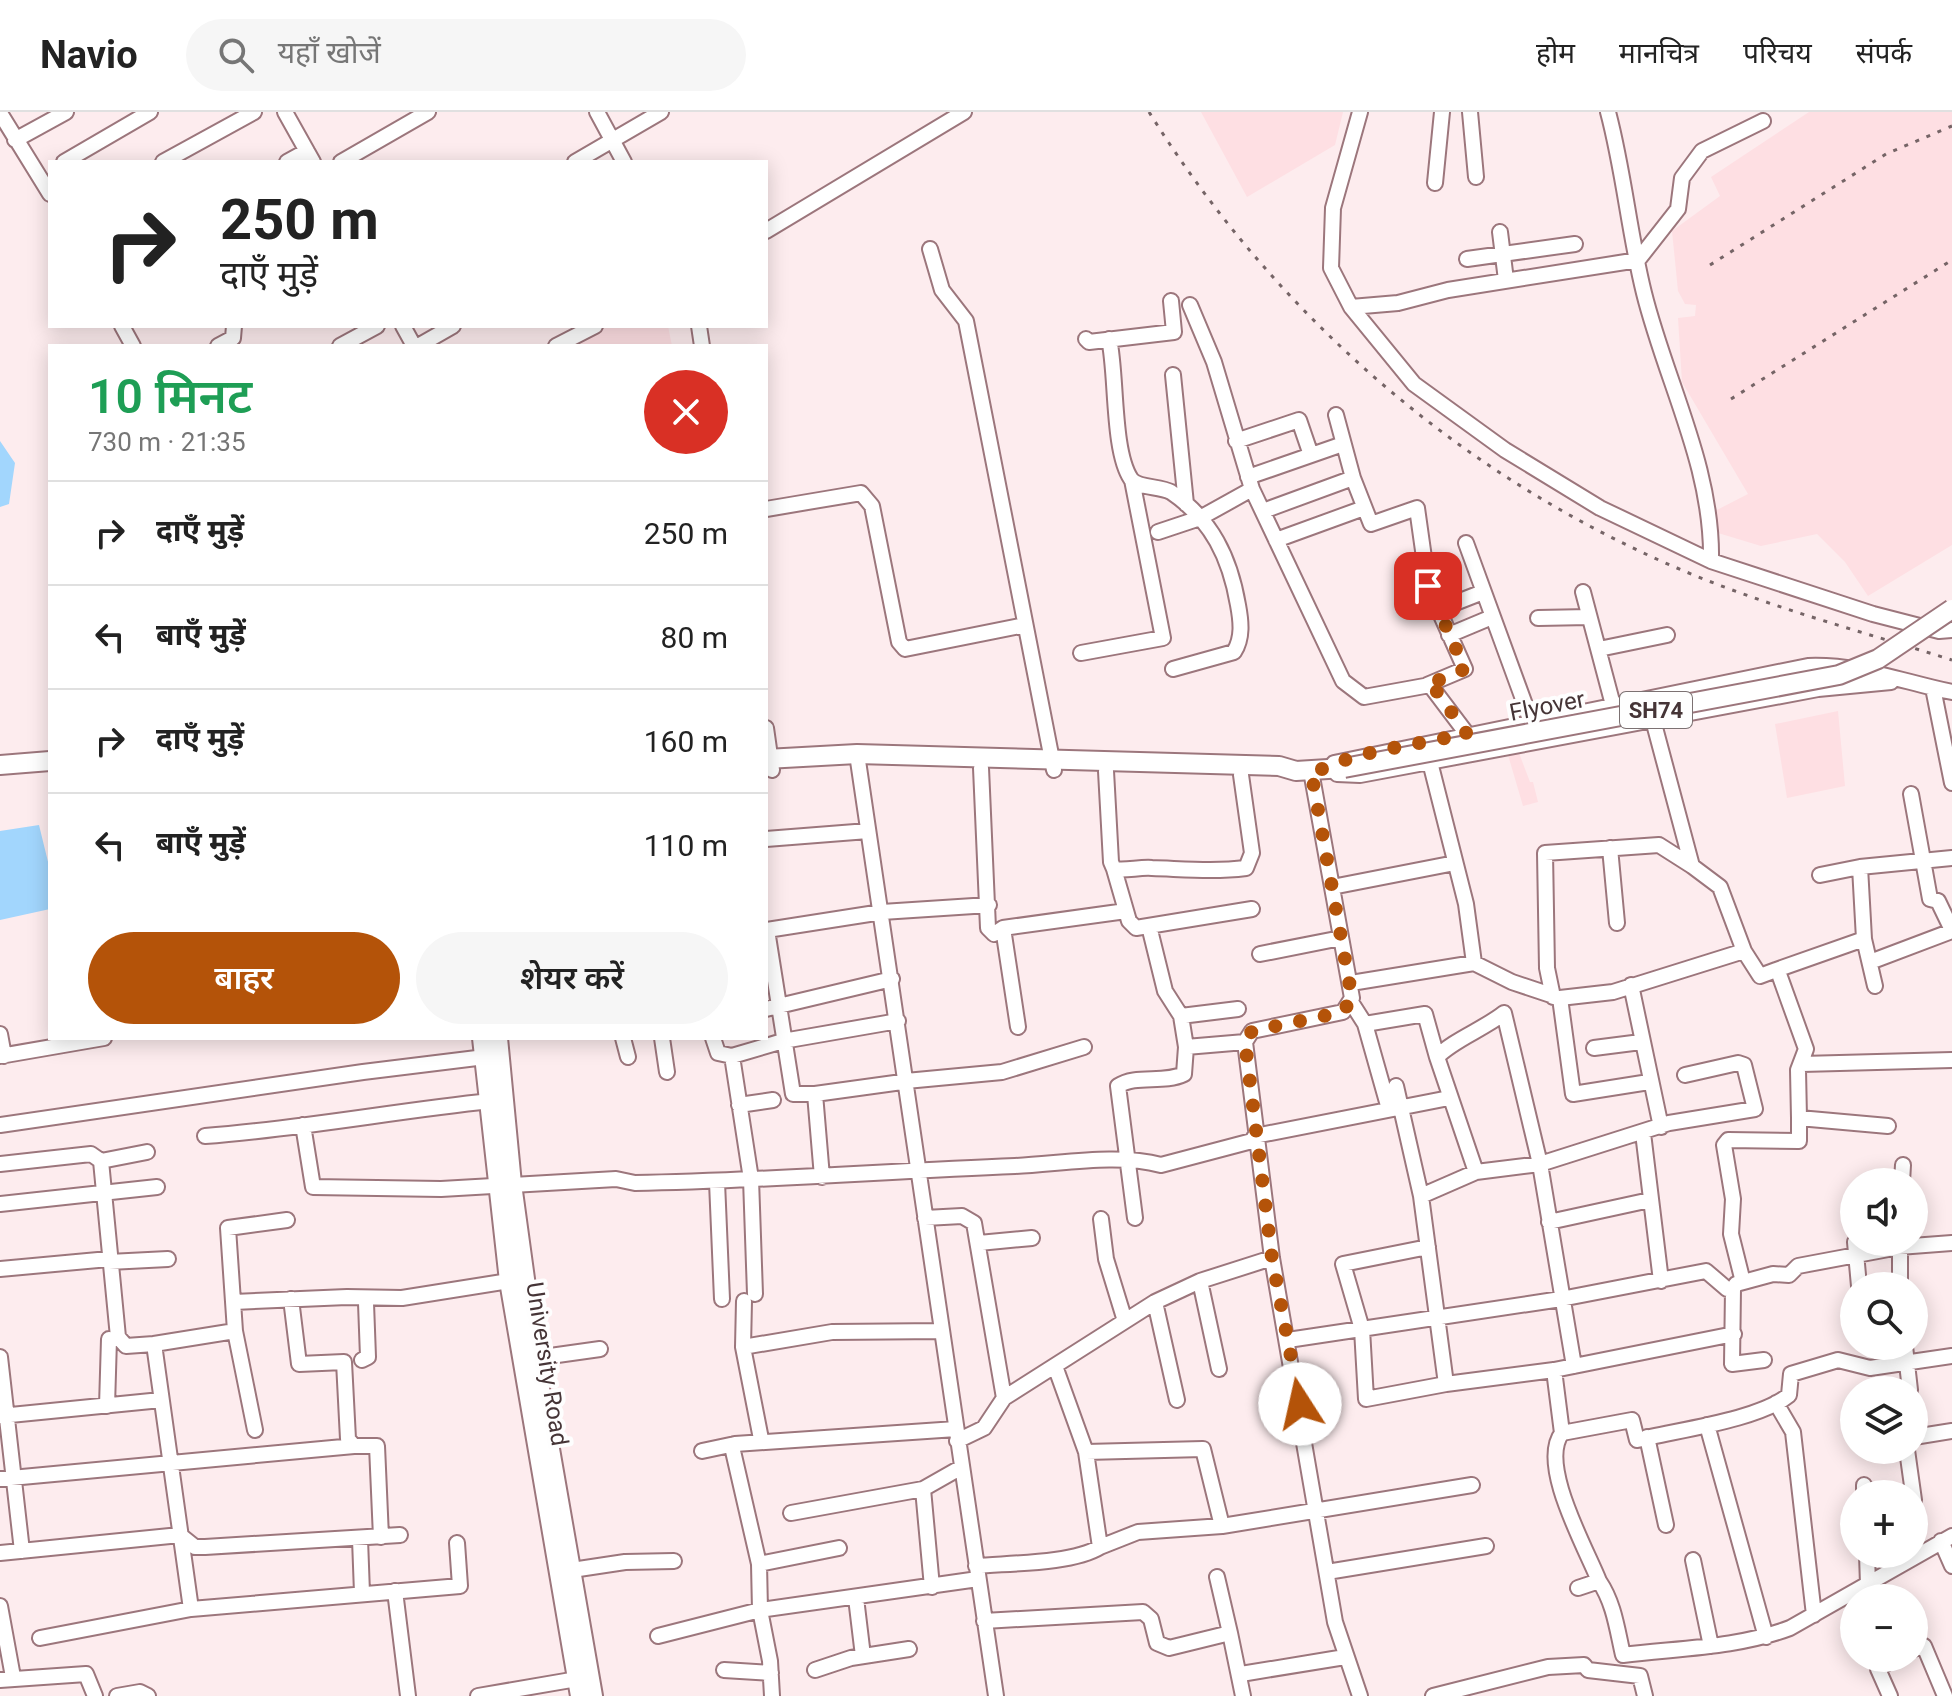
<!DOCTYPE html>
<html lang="hi">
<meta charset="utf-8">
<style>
body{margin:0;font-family:Roboto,"Noto Sans Devanagari",sans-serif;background:#f6f6f6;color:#222;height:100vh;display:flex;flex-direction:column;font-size:30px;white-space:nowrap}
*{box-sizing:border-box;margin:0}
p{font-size:26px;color:#767676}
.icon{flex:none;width:44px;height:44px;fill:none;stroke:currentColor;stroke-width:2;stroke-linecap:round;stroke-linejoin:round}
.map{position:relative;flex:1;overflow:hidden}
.details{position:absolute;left:48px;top:232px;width:720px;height:696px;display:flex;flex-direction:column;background:#fff;border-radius:0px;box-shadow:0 4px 20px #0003}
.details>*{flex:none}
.banner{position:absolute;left:48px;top:48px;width:720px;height:168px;border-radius:0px;box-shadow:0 4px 20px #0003;background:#fff;color:#222;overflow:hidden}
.tools{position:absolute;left:1840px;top:1056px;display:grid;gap:16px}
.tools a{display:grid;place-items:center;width:88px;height:88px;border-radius:50%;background:#fff;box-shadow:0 4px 20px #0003;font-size:40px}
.pin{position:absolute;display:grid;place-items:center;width:68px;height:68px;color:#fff;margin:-34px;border-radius:16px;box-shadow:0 4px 12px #0006}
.me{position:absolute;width:88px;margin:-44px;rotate:350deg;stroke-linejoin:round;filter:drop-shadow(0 0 6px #0008)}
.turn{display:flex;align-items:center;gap:28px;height:168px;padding:0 40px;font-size:36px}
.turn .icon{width:104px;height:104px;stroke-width:2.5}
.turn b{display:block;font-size:56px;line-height:68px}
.round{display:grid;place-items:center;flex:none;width:84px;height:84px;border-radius:42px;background:#f6f6f6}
.headline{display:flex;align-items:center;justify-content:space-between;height:136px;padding:0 40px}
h1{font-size:48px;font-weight:600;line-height:60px;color:#1e9e55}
.action{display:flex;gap:16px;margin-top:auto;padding:16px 40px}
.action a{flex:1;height:92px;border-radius:48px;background:#b45309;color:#fff;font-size:32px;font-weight:600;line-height:92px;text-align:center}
.action a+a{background:#f6f6f6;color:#222}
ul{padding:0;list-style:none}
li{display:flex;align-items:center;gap:24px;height:104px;padding:0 40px;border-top:2px solid #e0e0e0}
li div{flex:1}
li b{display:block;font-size:30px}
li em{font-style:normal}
header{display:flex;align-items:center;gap:48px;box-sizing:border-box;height:112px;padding:0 40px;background:#fff;border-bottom:2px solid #e0e0e0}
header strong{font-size:38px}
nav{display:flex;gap:44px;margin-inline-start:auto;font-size:28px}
.search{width:560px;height:72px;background:#f6f6f6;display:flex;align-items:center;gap:20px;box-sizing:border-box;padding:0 28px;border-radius:44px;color:#767676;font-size:30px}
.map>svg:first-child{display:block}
</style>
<header>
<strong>Navio</strong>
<div class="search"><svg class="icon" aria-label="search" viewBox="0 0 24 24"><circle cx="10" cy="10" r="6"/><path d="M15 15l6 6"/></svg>यहाँ खोजें</div>
<nav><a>होम</a><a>मानचित्र</a><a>परिचय</a><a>संपर्क</a></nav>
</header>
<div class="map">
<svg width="1952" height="1584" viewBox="0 0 1952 1584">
<rect width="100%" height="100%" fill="#fdecee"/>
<path fill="#fedfe3" d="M1201,0H1343L1335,33L1247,85Z
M1809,0H1952V433L1868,484L1845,450L1817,422L1761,434L1718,421L1711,401L1748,382L1682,270L1678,206L1695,204L1696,193L1685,192L1678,179L1672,119L1720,84L1711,65Z
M584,214H668L672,234H552Z
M1838,599L1845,674L1787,686L1775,612Z
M1519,641L1530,670H1533L1538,690L1523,694L1508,643Z"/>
<path fill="#a2d6fd" d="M0,329L15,351L9,392L0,395Z
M39,713L50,758V797L0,808V719Z"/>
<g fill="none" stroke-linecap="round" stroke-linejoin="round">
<g stroke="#9c767c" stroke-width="18">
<path id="minor" d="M285,0L313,50
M597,0L624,50
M1360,0L1333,96L1331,156L1351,195L1414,272L1505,338L1600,396L1711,449L1873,502L1939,519L1952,518
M1470,0L1476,65
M1608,0C1624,60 1629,121 1644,181C1666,270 1713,355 1711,449
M0,1L50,82
M15,28L66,0
M64,50L150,0
M163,50L254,0
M287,50L307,39
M341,50L428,0
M575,50L661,0
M1435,71L1442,0
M766,119L964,0
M1500,120L1506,168
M930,137L942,178L966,209L1054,658
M1467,147L1575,132
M1190,193L1214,250L1252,377L1343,569L1364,585L1430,573L1467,622
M1351,195L1398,191L1448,178L1638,148L1678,97L1682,66L1702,39L1763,9
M122,214L133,234
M403,214L414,234
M699,214L702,234
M1086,227L1089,230L1174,220L1171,189
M1109,227C1117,261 1112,339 1131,367C1137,376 1160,374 1171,380C1212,408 1230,446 1238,493C1241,509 1243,526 1234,540L1173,557
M218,234L233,226L234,214
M340,234L377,214
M418,234L453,214
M556,234L595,214
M1173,263L1186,392
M1336,303L1353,366L1371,412L1417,396L1428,474L1465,557L1427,573
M1236,329L1299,308L1311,343
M1248,365L1343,332
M766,397L861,381L872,394L899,530L905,537L1025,513
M1263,399L1353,366
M1158,420L1200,406L1252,377
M1276,428L1364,396
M1466,431L1531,609
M1583,480L1613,593
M1437,498L1483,480
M1538,506L1589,505
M1449,523L1492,505
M1599,537L1667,523
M1081,541L1163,526L1132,368
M1933,576L1952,671
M1653,608L1692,754L1720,775L1744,839L1760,864L1776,858L1779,862L1806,937L1798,958L1799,1006L1888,1014
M766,616L772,658
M857,642L996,1584
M1430,650L1466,792L1474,851
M1334,651L1808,554C1859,552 1903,570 1952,580
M981,656L988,816L994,822L1003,816L1018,915
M1106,659L1111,750L1114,757C1126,759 1139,755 1152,756C1184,757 1214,760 1246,756L1252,741L1241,663
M1311,659L1352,886L1343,900L1252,919L1245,930L1272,1146L1335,1510L1360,1584
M1337,662L1360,663L1818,577L1891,570
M1911,682L1930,787L1938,789L1952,818
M766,727L868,719
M1610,736L1617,811
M1860,755L1864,827L1875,874
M1114,757L1129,809L1136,816L1252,797
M1820,763L1860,755L1952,746
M1332,775L1455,751
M1149,814L1165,879L1181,904L1186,935
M1003,816L1126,799
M1260,842L1341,826
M1870,850L1952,819
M1776,858L1864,827
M1351,871L1474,851L1512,870L1560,886L1613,880L1744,839
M1631,873L1661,1015
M1553,885L1547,856L1545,741L1659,733L1692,754
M1560,886L1573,982L1649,970
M1351,890L1365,912L1389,997
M766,897L892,867
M1181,904L1238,897
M1365,912L1425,902L1437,945
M0,922L4,944
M623,926L628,945
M662,926L667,960
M713,926L718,941L732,944L783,929L898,909
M1594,936L1641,930
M0,944L104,926
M732,944L751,1067L755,1182
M1802,952L1952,948
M1685,963L1738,951L1744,953L1755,997L1669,1011L1540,1052L1476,1060L1421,1084L1446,1272L1554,1258L1734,1222
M906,969L1002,960L1084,935
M1396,974L1421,1084
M815,982L902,970
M739,993L773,988
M0,1013L363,960L485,945
M303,1013L313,1075L441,1077L616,1067L635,1071C762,1069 888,1059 1015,1054C1061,1052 1117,1041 1161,1053L1252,1029L1255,1024L1449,986
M1643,1021L1661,1169
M205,1024C300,1017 395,999 490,989
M101,1049L147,1040
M0,1052L91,1042L101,1049L118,1225L126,1234L154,1232L191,1497
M1476,1060L1437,945C1453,928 1484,917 1504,901L1540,1052L1574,1254
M822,1065L815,982H793L767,818L882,800L989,793
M717,1070L722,1187
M1902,1070L1903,1053
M0,1092L157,1075
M925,1106L962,1104L974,1111L1004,1286
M1135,1106L1118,974C1136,962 1163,972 1184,962L1186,935L1245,930
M1101,1107L1106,1147L1125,1209
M1549,1110L1650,1088
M1855,1130L1859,1174
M1900,1130V1174
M979,1131L1032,1126
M1428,1135L1343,1152L1362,1217L1366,1287L1446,1272
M109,1150L168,1147
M0,1157L109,1147
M1200,1169L1219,1257
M1743,1170L1731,1122L1733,1087L1724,1033L1728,1028L1799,1029V1006
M291,1187L299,1252L344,1250L348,1327L354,1334H377L381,1425
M744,1189L743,1235L761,1327
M234,1190L347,1185L402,1186L509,1169
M1155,1190L1177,1288
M235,1219L255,1318
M1288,1228L1561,1187L1706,1159L1727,1177
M154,1232L235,1219L228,1116L287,1108
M1905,1234L1910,1278
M743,1235L832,1220L942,1219
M0,1245L22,1439
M536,1246L600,1237
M362,1248L368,1245L366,1191
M1764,1248L1732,1252L1733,1177L1736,1172L1773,1162L1789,1163L1798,1154L1899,1135L1952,1131
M1055,1254L1086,1340L1203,1337L1222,1414L1472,1373
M1554,1258L1562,1321L1632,1308L1637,1328C1677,1318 1759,1308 1789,1283L1791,1262L1838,1248L1870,1256L1952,1244
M1776,1291L1793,1320L1814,1503
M107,1294L109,1227
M0,1304L161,1288
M1707,1313L1766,1525
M1562,1321C1538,1352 1586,1436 1599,1469
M1647,1325L1666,1413
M1914,1325L1952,1319
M957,1329L984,1316L1004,1286L1155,1190L1200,1169L1272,1146
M1907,1338L1914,1388
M702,1339L735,1332
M0,1367L354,1334
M1864,1373V1382
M923,1377L932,1475
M791,1401L923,1377L960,1356
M360,1427L362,1481
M1941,1429L1952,1454
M1100,1435L1138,1420L1222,1414
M0,1441L180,1423L195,1435H205L400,1423
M1867,1442L1868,1473
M1693,1448L1711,1534
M759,1452L839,1436
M976,1454C1009,1451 1072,1452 1100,1435L1086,1340
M572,1458L625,1450L674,1449
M1327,1460L1486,1434
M1217,1465L1230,1521
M1578,1476L1599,1469C1614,1491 1617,1517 1623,1543C1679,1536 1737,1536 1790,1516L1952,1424
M395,1479L408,1584
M856,1486L863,1544
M0,1494L13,1565
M984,1509L1143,1500L1151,1507L1157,1531L1169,1536L1230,1521L1243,1584
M658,1524L760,1498L978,1467
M40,1526L191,1497L460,1474L457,1431
M1914,1537L1924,1534L1945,1584
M724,1558L771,1561
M815,1558L851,1546L909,1537
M1241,1562L1345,1545
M0,1568L86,1562L95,1584
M117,1584L140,1580L148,1584
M478,1584L577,1567
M772,1584L770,1549L760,1498L759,1452L733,1339L735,1332L956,1317
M1433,1584L1548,1555L1584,1553L1588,1558L1640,1564L1645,1584
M1890,1584L1878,1557L1895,1546"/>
</g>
<g stroke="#9c767c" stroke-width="22">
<path id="major" d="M766,647L857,642L1279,654L1296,659L1344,656
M0,653L50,649
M482,926L509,1169L580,1584
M498,926L512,1072L542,1291L593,1584"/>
</g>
<use href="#minor" stroke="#fff" stroke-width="14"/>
<use href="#major" stroke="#fff" stroke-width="18"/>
<path stroke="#756466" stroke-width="3" stroke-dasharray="4 8" stroke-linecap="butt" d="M1149,0C1275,202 1458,362 1677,456C1765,494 1860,519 1952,548
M1710,153L1886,42L1952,14
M1731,287L1952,148"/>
<g stroke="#9c767c" stroke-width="22" stroke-linecap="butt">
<path id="major-bridge" d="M1344,656L1839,563L1878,547L1952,497"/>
</g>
<use href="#major-bridge" stroke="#fff" stroke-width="18"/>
</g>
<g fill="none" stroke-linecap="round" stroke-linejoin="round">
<path stroke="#b45309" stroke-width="14" stroke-dasharray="0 25.2" d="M1300,1292L1272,1146L1245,930L1252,919L1343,900L1352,886L1311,659C1327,658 1341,648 1357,644C1394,635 1431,629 1467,622L1435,577L1427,573L1465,557L1428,474"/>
</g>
<g text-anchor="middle" stroke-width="8" stroke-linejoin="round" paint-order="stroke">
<rect fill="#fefefe" stroke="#7c7172" stroke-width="2" x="1620" y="580" width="72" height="36" rx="6"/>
<g font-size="22" font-weight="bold" fill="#453436">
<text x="1656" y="606">SH74</text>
</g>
<g font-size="24" fill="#453436" stroke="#fefefe">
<text transform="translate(1547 594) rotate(-11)" y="8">Flyover</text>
<text transform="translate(547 1252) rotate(81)" y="8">University Road</text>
</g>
</g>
</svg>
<div class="tools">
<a><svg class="icon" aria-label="sound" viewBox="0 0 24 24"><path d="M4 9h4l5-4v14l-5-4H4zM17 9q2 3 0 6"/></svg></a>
<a><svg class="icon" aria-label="search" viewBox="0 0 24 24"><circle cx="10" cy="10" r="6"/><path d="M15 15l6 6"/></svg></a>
<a><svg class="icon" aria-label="layers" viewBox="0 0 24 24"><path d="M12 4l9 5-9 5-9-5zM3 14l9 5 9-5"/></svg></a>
<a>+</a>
<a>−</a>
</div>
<div class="pin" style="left:1428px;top:474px;background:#d93025"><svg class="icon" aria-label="arrive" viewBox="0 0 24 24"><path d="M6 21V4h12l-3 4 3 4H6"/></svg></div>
<svg class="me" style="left:1300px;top:1292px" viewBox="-20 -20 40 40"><circle r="19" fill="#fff"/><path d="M0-13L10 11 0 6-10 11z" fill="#b45309"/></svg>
<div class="banner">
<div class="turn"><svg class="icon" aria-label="right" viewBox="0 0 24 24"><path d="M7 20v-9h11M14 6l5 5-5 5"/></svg><div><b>250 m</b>दाएँ मुड़ें</div></div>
</div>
<section class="details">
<div class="headline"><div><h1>10 मिनट</h1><p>730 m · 21:35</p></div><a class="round" style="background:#d93025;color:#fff"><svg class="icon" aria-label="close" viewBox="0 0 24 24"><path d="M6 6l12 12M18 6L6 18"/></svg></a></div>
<ul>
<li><svg class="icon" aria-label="right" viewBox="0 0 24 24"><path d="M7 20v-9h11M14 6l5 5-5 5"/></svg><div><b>दाएँ मुड़ें</b></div><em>250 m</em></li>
<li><svg class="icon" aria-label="left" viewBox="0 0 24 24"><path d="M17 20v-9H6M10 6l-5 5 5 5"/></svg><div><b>बाएँ मुड़ें</b></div><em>80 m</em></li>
<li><svg class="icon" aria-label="right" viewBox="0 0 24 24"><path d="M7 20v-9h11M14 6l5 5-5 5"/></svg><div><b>दाएँ मुड़ें</b></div><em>160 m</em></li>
<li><svg class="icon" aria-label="left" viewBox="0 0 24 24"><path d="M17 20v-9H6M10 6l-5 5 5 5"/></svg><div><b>बाएँ मुड़ें</b></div><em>110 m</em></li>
</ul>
<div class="action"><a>बाहर</a><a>शेयर करें</a></div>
</section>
</div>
